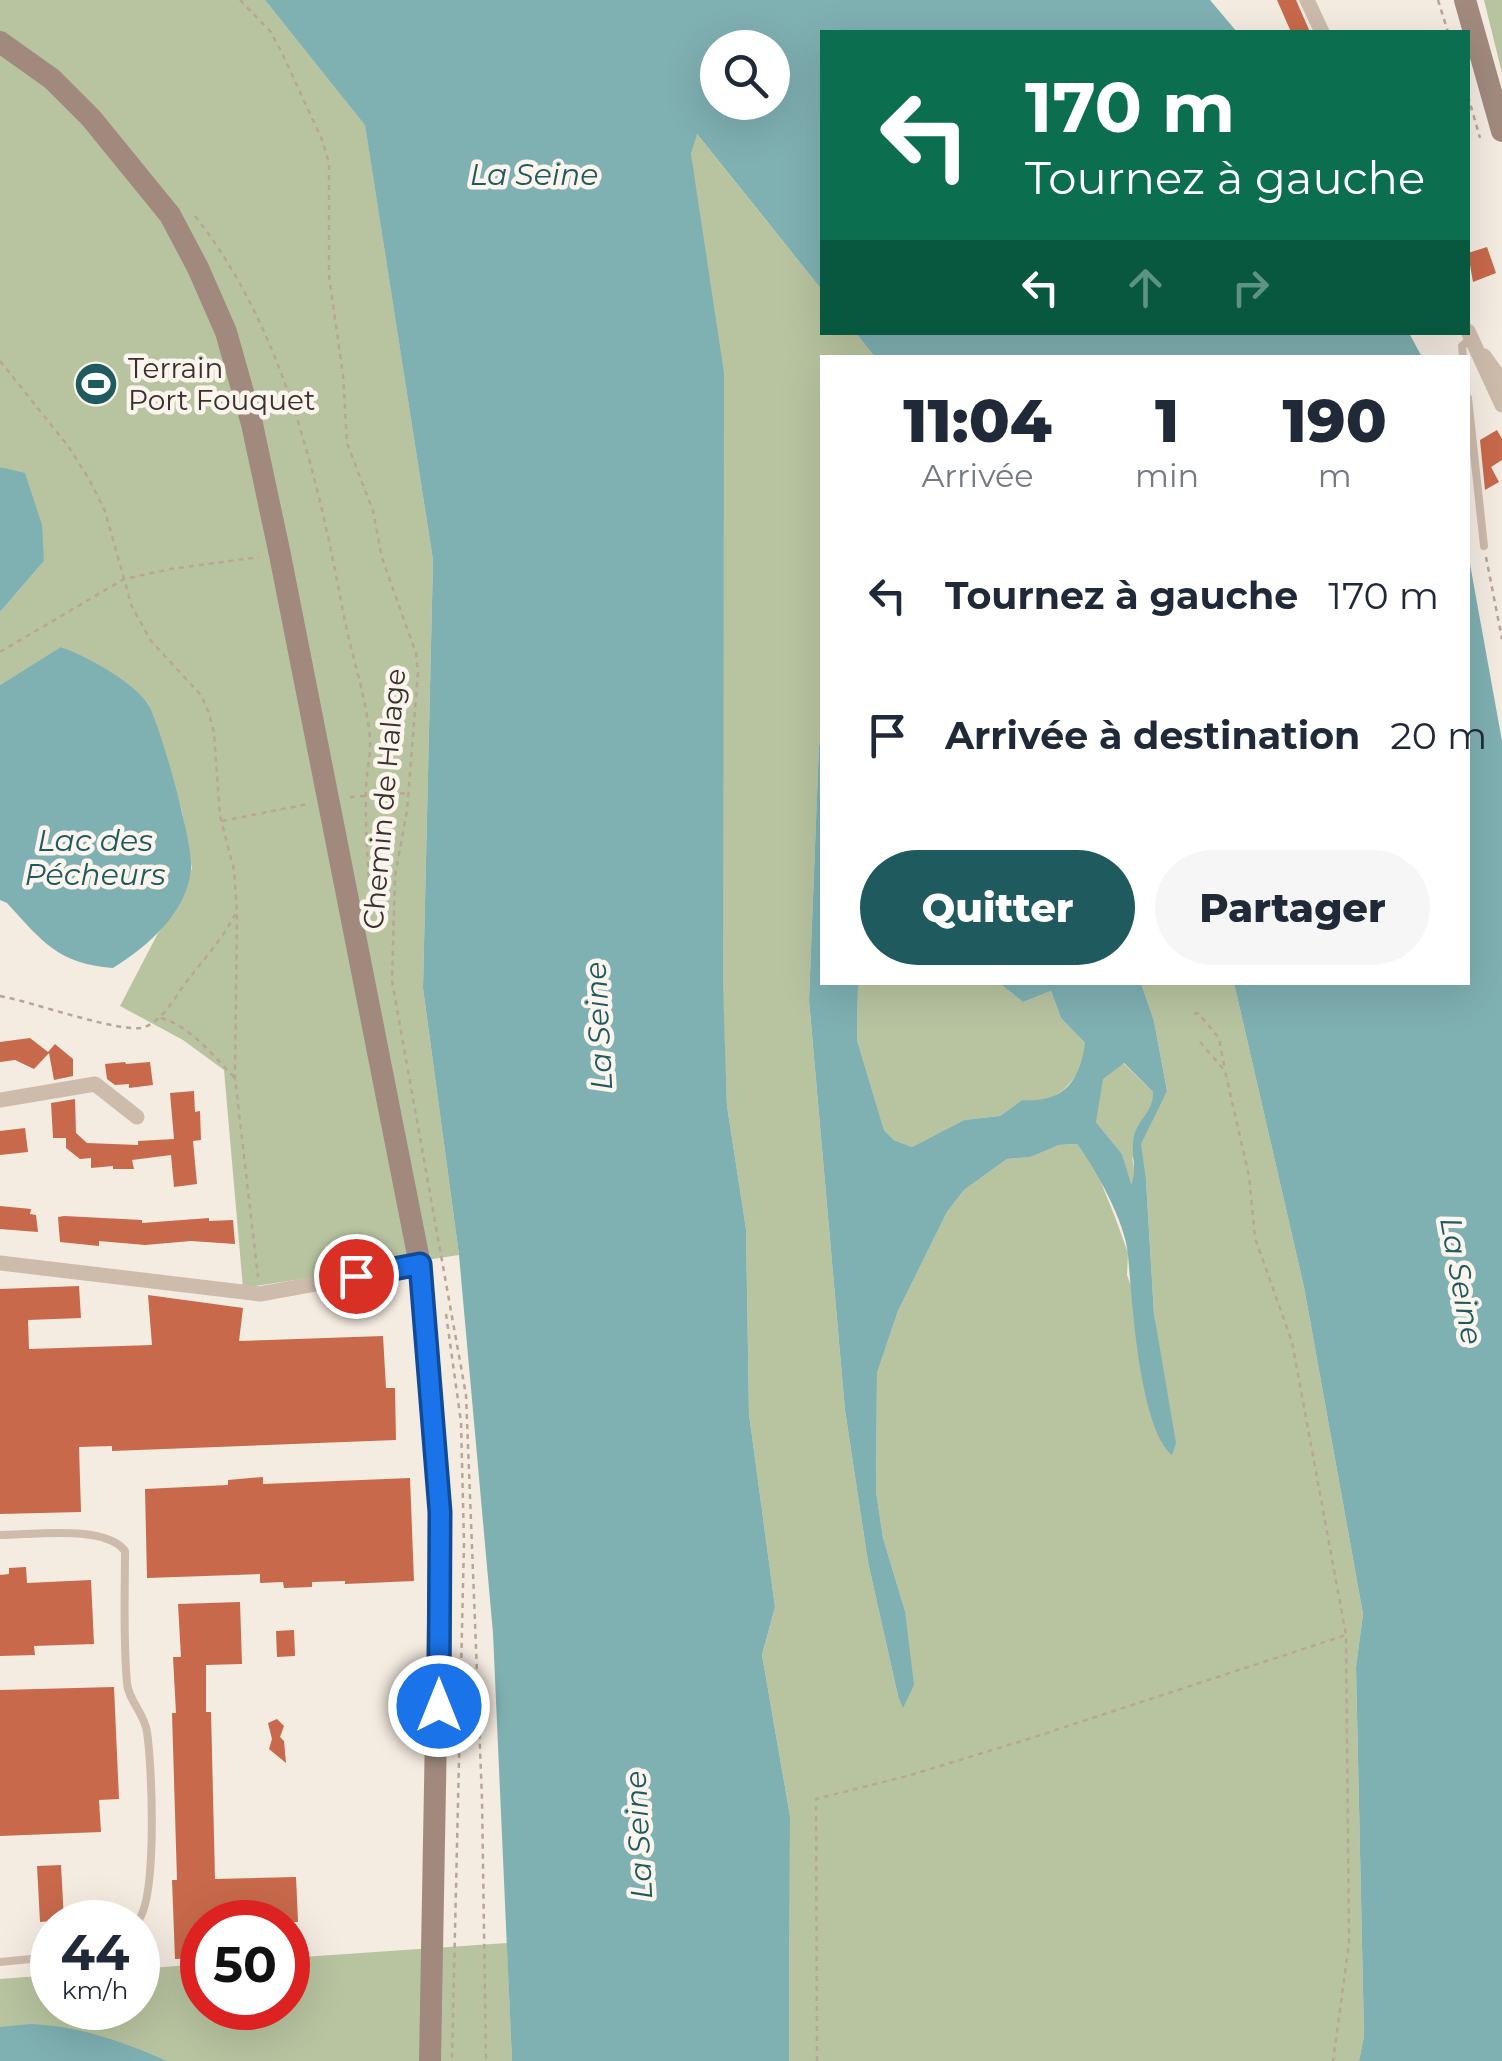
<!DOCTYPE html>
<html lang="fr">
<meta charset="utf-8">
<style>
body{margin:0;font-family:Montserrat,sans-serif;background:#f6f6f7;color:#1f2937;height:100vh;display:flex;flex-direction:column;font-size:38px;white-space:nowrap}
*{box-sizing:border-box;margin:0}
p{font-size:32px;color:#747a83}
.icon{flex:none;width:55px;height:55px;fill:none;stroke:currentColor;stroke-width:2;stroke-linecap:round;stroke-linejoin:round}
.map{position:relative;flex:1;overflow:hidden}
.drawer{position:absolute;left:820px;top:355px;width:650px;height:630px;display:flex;flex-direction:column;background:#fff;border-radius:0px;box-shadow:0 10px 40px #0002}
.drawer>*{flex:none}
.guide{position:absolute;left:820px;top:30px;width:650px;height:305px;border-radius:0px;box-shadow:0 10px 40px #0002;background:#0b6e4f;color:#fff;overflow:hidden}
.tools{position:absolute;left:700px;top:30px;display:grid;gap:20px}
.tools a{display:grid;place-items:center;width:90px;height:90px;border-radius:50%;background:#fff;box-shadow:0 10px 40px #0002;font-size:50px}
.speed{position:absolute;left:30px;top:1900px;display:flex;gap:20px;font-size:50px;font-weight:700;text-align:center}
.speed>*{display:grid;place-content:center;width:130px;height:130px;border-radius:50%;background:#fff;box-shadow:0 10px 40px #0002;line-height:1}
.speed small{font-size:25px;font-weight:400}
.speed .limit{border:15px solid #d22;background:#fff;color:#111}
.pin{position:absolute;display:grid;place-items:center;width:85px;height:85px;color:#fff;margin:-42px;border:5px solid #fff;border-radius:50%;box-shadow:0 2px 10px #0007}
.me{position:absolute;width:110px;margin:-55px;rotate:0deg;stroke-linejoin:round;filter:drop-shadow(0 0 8px #0008)}
.turn{display:flex;align-items:center;gap:35px;height:210px;padding:0 40px;font-size:45px}
.turn .icon{width:130px;height:130px;stroke-width:2.5}
.turn b{display:block;font-size:70px;line-height:85px}
.lanes{display:flex;align-items:center;height:95px;padding:0 40px;background:#0003;justify-content:center;gap:50px;direction:ltr}
.lanes .off{opacity:.35}
.eta{display:flex;justify-content:space-evenly;align-items:center;height:170px;text-align:center}
.eta b{font-size:60px;font-weight:800;line-height:70px}
.action{display:flex;gap:20px;margin-top:auto;padding:20px 40px}
.action a{flex:1;height:115px;border-radius:60px;background:#1f5a5e;color:#fff;font-size:40px;font-weight:800;line-height:115px;text-align:center}
.action a+a{background:#f6f6f7;color:#1f2937}
ul{padding:0;list-style:none}
li{display:flex;align-items:center;gap:30px;height:140px;padding:0 40px}
li div{flex:1}
li b{display:block;font-size:38px}
li em{font-style:normal}
.map>svg:first-child{display:block}
</style>
<div class="map">
<svg width="1502" height="2061" viewBox="0 0 1502 2061">
<rect width="100%" height="100%" fill="#f4ebe1"/>
<path fill="#b8c4a0" d="M0,0H265L365,124L433,560L423,988L459,1255L243,1288L224,1070L183,1040L120,1006L157,935L179,904L192,868L182,811L148,704L62,647L0,685V612L44,561L25,474L0,467Z
M1484,0H1502V73Z
M696,133L822,290V332L856,333L876,357L822,358V741L819,745L809,1000L845,1410L868,1562L898,1696L905,1611L883,1538L876,1491L877,1373L898,1311L947,1212L964,1190L1007,1159L1029,1157L1059,1145L1077,1144L1096,1170L1115,1217L1128,1253L1127,1275L1160,1366L1154,1314L1146,1180L1132,1157L1135,1175L1130,1185L1122,1154L1096,1122L1082,1067C1064,1092 1055,1103 1022,1100L1000,1116L964,1120L912,1147L894,1140L884,1130L857,1040L858,983H999L1023,1002L1051,991L1061,1018L1085,1043L1123,1063L1153,1092V1103L1135,1132L1155,1112L1167,1091L1154,1021L1141,983H1234L1304,1287L1363,1614L1356,1667L1364,2036L1359,2061H789L790,1816L762,1655L775,1607L749,1414L746,1229L727,1106L691,154Z
M507,1943L512,2061H0V1979L52,1975V2008H138V1969L202,1964V2008H288V1958Z"/>
<path fill="#7fb0b2" fill-rule="evenodd" d="M265,0H1210L1237,32H822V290L697,134L691,154L724,373L723,985L727,1106L746,1229L749,1414L775,1607L762,1655L790,1816L789,2061H512L493,1633L459,1255L423,988L433,560L365,125ZM718,48H772V102H718Z
M1409,333L1422,357L876,358L856,333Z
M0,467L25,473L42,525L44,561L0,612Z
M1468,553L1502,741V2061H1359L1364,2036L1356,1667L1363,1614L1304,1287L1234,983L1468,982Z
M61,647C86,656 136,683 149,706C161,728 194,846 191,869C187,913 148,946 113,968C58,964 42,941 7,903L0,900V685Z
M822,741V982L858,983L857,1040L884,1130L894,1140L912,1147L964,1120L1000,1116L1022,1100C1064,1103 1080,1081 1085,1043L1061,1018L1051,991L1023,1002L999,983H1141L1154,1021L1167,1091L1141,1144L1146,1180L1154,1314L1176,1443L1172,1455C1139,1427 1132,1299 1128,1255C1126,1224 1096,1169 1077,1144L1059,1145L1030,1157L1007,1159L964,1190L947,1212L898,1311L877,1373L876,1491L883,1538L905,1611L914,1685L903,1708L898,1696L868,1562L845,1410L809,1000L819,745ZM1124,1063L1153,1092C1154,1111 1138,1119 1134,1136C1130,1152 1138,1169 1131,1184L1122,1154L1096,1122L1103,1079Z
M30,2024C80,2026 121,2041 167,2061H0V2027Z"/>
<path fill="#c8694b" d="M1277,0H1296L1310,32H1291Z
M1487,247L1496,273L1473,282L1468,253Z
M1497,430L1502,439V460L1491,467L1499,482L1485,490L1480,440Z
M30,1038L48,1052L55,1044L73,1059V1076L54,1080L49,1053L34,1069L15,1060L0,1062V1042Z
M125,1062L126,1064L150,1062L153,1085L129,1088V1084L115,1085L107,1079L105,1064Z
M194,1091L195,1112L200,1111L201,1140L193,1141L197,1184L174,1187L171,1155L132,1160L134,1169H113V1166L91,1168V1158L80,1159L66,1148V1138H53L51,1103L75,1099L76,1133L87,1143L138,1145V1141L174,1139L170,1093Z
M25,1128L28,1152L0,1155V1131Z
M0,1206L31,1209L30,1214L36,1215L38,1232L0,1229Z
M64,1216L142,1220V1223L209,1218V1221L233,1220L235,1244L191,1241L145,1245L99,1241V1246L60,1242L58,1217Z
M79,1286L81,1318L28,1320L29,1349L152,1345L148,1295L243,1308L239,1341L383,1336L386,1388H395L396,1440L112,1451V1446L79,1447L81,1512L0,1514V1289Z
M263,1477V1484L410,1478L414,1581L345,1584V1581L312,1582V1587L284,1588L283,1582L260,1583V1574L147,1578L145,1489L228,1485V1480Z
M26,1567L27,1583L91,1580L94,1644L34,1646L35,1655L0,1656V1575L9,1574V1568Z
M240,1602L242,1664L206,1665V1712H211L215,1879L296,1877L298,1922H202V1958L175,1959L172,1880H177L172,1713H176L173,1657H181L178,1604Z
M294,1630L295,1656L277,1657L276,1631Z
M114,1687L119,1799L99,1800L101,1832L0,1836V1690Z
M277,1719L284,1726L280,1737L284,1741L286,1763L269,1749L272,1739L268,1723Z
M61,1865L64,1920L40,1922L37,1866Z"/>
<g fill="none" stroke-linecap="round" stroke-linejoin="round">
<path stroke="#b9a596" stroke-width="2.5" stroke-dasharray="5 5" stroke-linecap="butt" d="M240,0L270,31L282,53L323,142L329,163V276L343,375L347,443L373,511L382,558L416,653L418,672L407,811L395,876L392,981L466,1395L482,1799L486,2061
M1438,0L1448,32
M1468,96L1480,138
M195,216C282,326 318,476 343,612C351,654 366,695 370,738C371,757 366,773 366,791C365,827 368,863 370,898
M0,361L68,446L89,479L105,511L132,607L151,641L201,695L209,713L214,733L220,816L234,870L237,911L235,1078L258,1277
M1486,557L1502,639
M0,652L124,579L171,569L259,557
M350,797L407,793
M222,821L308,804
M0,996C30,1001 124,1035 145,1027C164,1019 175,997 187,981C204,959 224,937 237,911
M1194,1014L1198,1013L1219,1038L1225,1070
M161,1018C192,1027 213,1056 235,1078
M1200,1042L1225,1071L1249,1176L1255,1238L1292,1342L1346,1635L1349,1943L1333,2061
M446,1314L461,1422L464,1543L452,2061
M817,2061L816,1799L911,1775L1025,1740L1346,1635"/>
<path stroke="#cdbbac" stroke-width="8" d="M1463,358L1462,346L1471,338
M1468,398L1484,546
M0,1535C32,1535 105,1524 125,1551C125,1595 123,1639 127,1683C128,1700 145,1714 147,1732C152,1766 158,1900 137,1922
M0,1962L52,1957"/>
<path stroke="#cdbbac" stroke-width="15" d="M1307,0L1322,32
M1468,331L1502,405
M1484,356L1502,381
M0,1100L95,1084L137,1117
M0,1263L260,1294L420,1265"/>
<path stroke="#a18a7d" stroke-width="22" d="M1465,0L1502,131
M0,42L52,79L91,118L170,215L198,268L226,332L252,424L280,555L420,1265L440,1512L430,2061"/>
</g>
<g fill="none" stroke-linecap="round" stroke-linejoin="round">
<g stroke="#114b97" stroke-width="25">
<path id="route" d="M356,1276L420,1264L440,1512L439,1706"/>
</g>
<use href="#route" stroke="#1a73e8" stroke-width="18"/>
</g>
<defs>
<g id="stadium-disc" transform="scale(2.25)"><circle r="9.5" fill="#1f5a5e" stroke="#fbf5ee"/><path d="M0-5a6.5 5 0 1 0 0 10a6.5 5 0 1 0 0-10ZM-3.5-1.8h7v3.6h-7Z" fill="#fff"/></g>
</defs>
<g fill-rule="evenodd">
<use href="#stadium-disc" x="96" y="384"/>
</g>
<g text-anchor="middle" stroke-width="9" stroke-linejoin="round" paint-order="stroke">
<g font-size="28" fill="#3b302b" stroke="#fbf5ee" text-anchor="start">
<text x="128" y="378">Terrain<tspan x="128" dy="32">Port Fouquet</tspan></text>
</g>
<g font-size="28" fill="#3b302b" stroke="#fbf5ee">
<text transform="translate(384 799) rotate(-85)" y="10">Chemin de Halage</text>
</g>
<g font-size="30" font-style="italic" fill="#1f5a5e" stroke="#fbf5ee">
<text x="534" y="185">La Seine</text>
<text x="95" y="851">Lac des<tspan x="95" dy="34">Pécheurs</tspan></text>
<text transform="translate(599 1026) rotate(-93)" y="10">La Seine</text>
<text transform="translate(1461 1281) rotate(80)" y="10">La Seine</text>
<text transform="translate(639 1835) rotate(-93)" y="10">La Seine</text>
</g>
</g>
</svg>
<div class="tools">
<a><svg class="icon" aria-label="search" viewBox="0 0 24 24"><circle cx="10" cy="10" r="6"/><path d="M15 15l6 6"/></svg></a>
</div>
<div class="speed"><div>44<small>km/h</small></div><div class="limit">50</div></div>
<div class="pin" style="left:356px;top:1276px;background:#d93025"><svg class="icon" aria-label="arrive" viewBox="0 0 24 24"><path d="M6 21V4h12l-3 4 3 4H6"/></svg></div>
<svg class="me" style="left:439px;top:1706px" viewBox="-20 -20 40 40"><circle r="17" fill="#1a73e8" stroke="#fff" stroke-width="3"/><path d="M0-11L8 9 0 5-8 9z" fill="#fff"/></svg>
<div class="guide">
<div class="turn"><svg class="icon" aria-label="left" viewBox="0 0 24 24"><path d="M17 20v-9H6M10 6l-5 5 5 5"/></svg><div><b>170 m</b>Tournez à gauche</div></div>
<div class="lanes"><svg class="icon" aria-label="left" viewBox="0 0 24 24"><path d="M17 20v-9H6M10 6l-5 5 5 5"/></svg><svg class="icon off" aria-label="ahead" viewBox="0 0 24 24"><path d="M12 20V5M6 11l6-6 6 6"/></svg><svg class="icon off" aria-label="right" viewBox="0 0 24 24"><path d="M7 20v-9h11M14 6l5 5-5 5"/></svg></div>
</div>
<section class="drawer">
<div class="eta">
<div><b>11:04</b><p>Arrivée</p></div>
<div><b>1</b><p>min</p></div>
<div><b>190</b><p>m</p></div>
</div>
<ul>
<li><svg class="icon" aria-label="left" viewBox="0 0 24 24"><path d="M17 20v-9H6M10 6l-5 5 5 5"/></svg><div><b>Tournez à gauche</b></div><em>170 m</em></li>
<li><svg class="icon" aria-label="arrive" viewBox="0 0 24 24"><path d="M6 21V4h12l-3 4 3 4H6"/></svg><div><b>Arrivée à destination</b></div><em>20 m</em></li>
</ul>
<div class="action"><a>Quitter</a><a>Partager</a></div>
</section>
</div>
